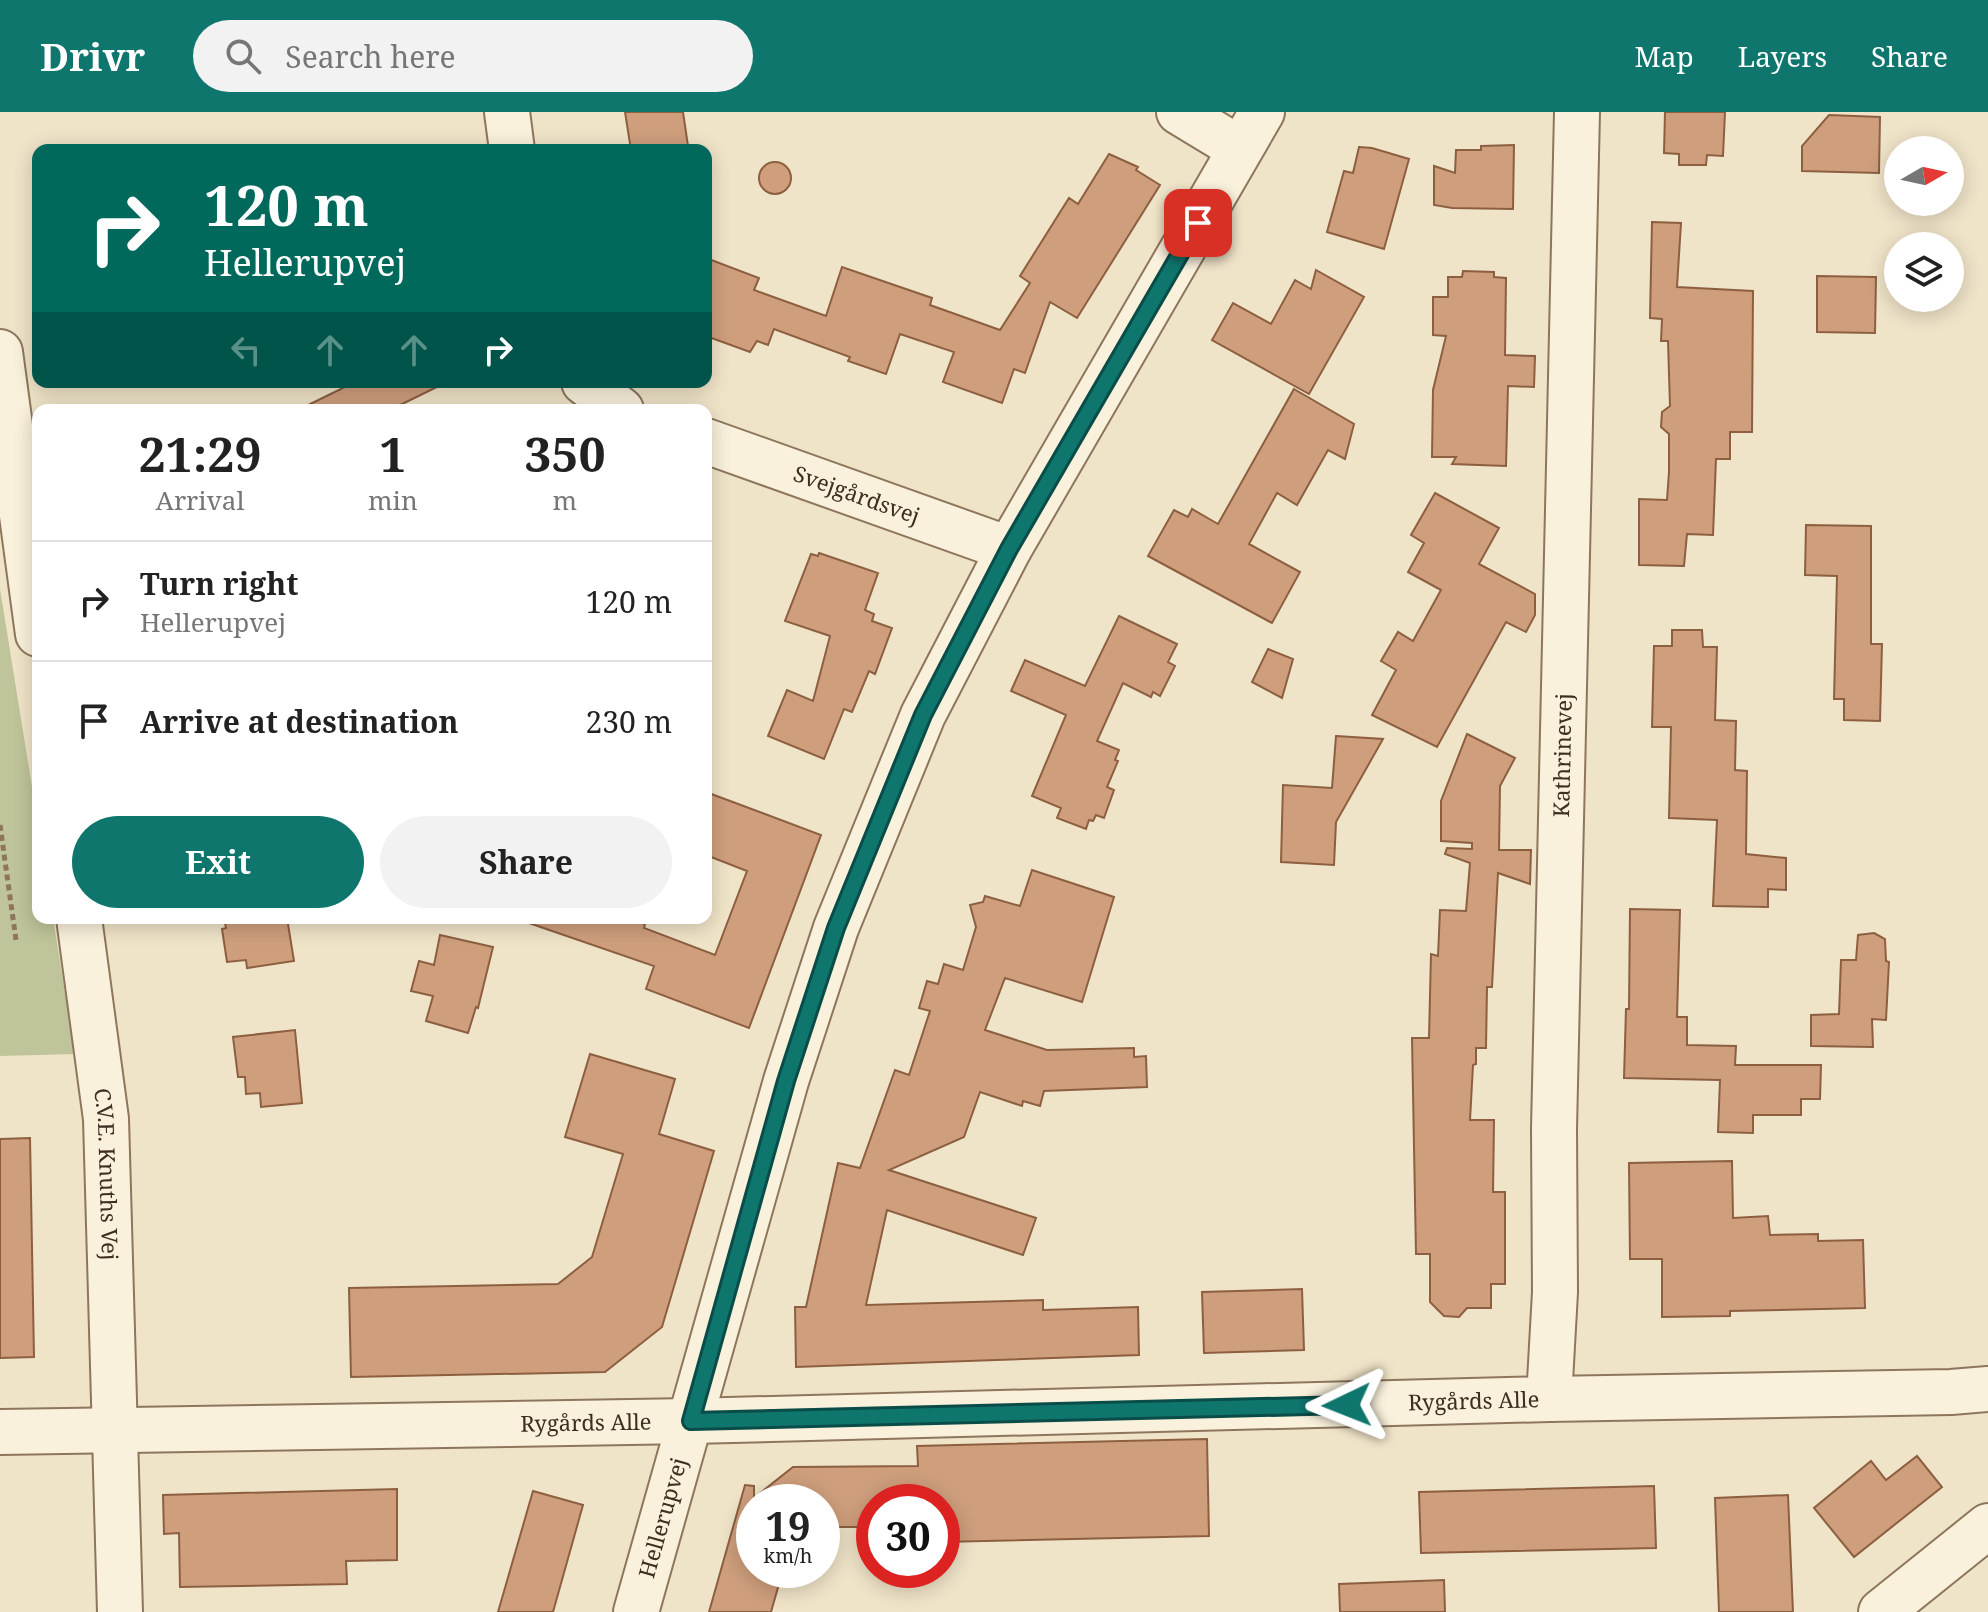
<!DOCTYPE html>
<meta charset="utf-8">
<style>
body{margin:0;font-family:"Noto Serif",serif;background:#f2f2f2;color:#222;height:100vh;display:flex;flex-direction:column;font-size:30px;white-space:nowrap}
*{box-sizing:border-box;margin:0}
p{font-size:26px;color:#767676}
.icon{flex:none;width:44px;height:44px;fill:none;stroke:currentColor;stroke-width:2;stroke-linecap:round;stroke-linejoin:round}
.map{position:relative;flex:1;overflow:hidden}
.sheet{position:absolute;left:32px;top:292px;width:680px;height:520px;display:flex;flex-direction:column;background:#fff;border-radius:16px;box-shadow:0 4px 20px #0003}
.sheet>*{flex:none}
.guide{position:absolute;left:32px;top:32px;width:680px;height:244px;border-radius:16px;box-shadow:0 4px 20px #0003;background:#00695c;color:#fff;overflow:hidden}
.needle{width:52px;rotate:81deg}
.tools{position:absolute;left:1884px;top:24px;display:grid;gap:16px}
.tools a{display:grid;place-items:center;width:80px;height:80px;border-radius:50%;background:#fff;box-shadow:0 4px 20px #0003;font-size:40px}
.speed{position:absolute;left:736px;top:1372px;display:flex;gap:16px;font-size:40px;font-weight:700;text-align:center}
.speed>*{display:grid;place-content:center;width:104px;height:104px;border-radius:50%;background:#fff;box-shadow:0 4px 20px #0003;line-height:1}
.speed small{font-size:20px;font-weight:400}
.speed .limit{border:12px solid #d22;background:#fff;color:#111}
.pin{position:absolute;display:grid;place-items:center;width:68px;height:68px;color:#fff;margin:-34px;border-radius:16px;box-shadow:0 4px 12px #0006}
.me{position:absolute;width:88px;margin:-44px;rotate:268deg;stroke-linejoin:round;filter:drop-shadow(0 0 6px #0008)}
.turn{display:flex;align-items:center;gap:28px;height:168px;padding:0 40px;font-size:36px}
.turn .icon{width:104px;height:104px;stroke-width:2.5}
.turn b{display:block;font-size:56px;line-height:68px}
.lanes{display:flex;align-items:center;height:76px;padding:0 40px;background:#0003;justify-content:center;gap:40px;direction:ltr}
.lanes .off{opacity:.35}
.eta{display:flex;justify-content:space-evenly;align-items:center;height:136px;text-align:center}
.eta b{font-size:48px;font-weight:700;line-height:56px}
.primary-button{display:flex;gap:16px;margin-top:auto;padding:16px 40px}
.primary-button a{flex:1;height:92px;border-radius:48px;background:#0f766e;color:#fff;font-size:32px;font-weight:700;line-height:92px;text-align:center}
.primary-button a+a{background:#f2f2f2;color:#222}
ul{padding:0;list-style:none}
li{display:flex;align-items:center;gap:24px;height:120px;padding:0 40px;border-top:2px solid #e0e0e0}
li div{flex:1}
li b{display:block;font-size:30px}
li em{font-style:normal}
header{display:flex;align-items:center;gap:48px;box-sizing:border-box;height:112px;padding:0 40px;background:#0f766e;color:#fff}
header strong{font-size:38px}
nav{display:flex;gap:44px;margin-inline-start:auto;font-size:28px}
.search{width:560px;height:72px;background:#f2f2f2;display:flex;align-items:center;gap:20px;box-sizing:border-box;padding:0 28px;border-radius:44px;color:#767676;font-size:30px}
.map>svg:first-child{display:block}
</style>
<header>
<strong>Drivr</strong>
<div class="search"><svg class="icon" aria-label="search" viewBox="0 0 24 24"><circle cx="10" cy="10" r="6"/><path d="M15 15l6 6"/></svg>Search here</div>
<nav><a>Map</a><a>Layers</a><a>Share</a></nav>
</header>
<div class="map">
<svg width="1988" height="1500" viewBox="0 0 1988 1500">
<rect width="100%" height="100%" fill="#f0e4c8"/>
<path fill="#bfc49a" d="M0,477L38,712V806H53L75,942L0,944Z"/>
<path fill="#cf9f7d" stroke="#8d5f41" stroke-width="2" d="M625,0H683L688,34L660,38H631Z
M1665,0H1725L1723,44L1707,43L1706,53H1679V42L1664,41Z
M1829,3L1880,5L1879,61L1802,59V34Z
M1514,33L1513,97L1452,96L1434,93V54L1455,61L1456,38H1481V34Z
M1359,35L1372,36L1409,47L1384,137L1327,120L1344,59L1353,61Z
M1109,42L1138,55L1136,58L1160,73L1077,206L1050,190L1025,261L1014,257L1002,291L943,270L954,240L900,222L886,262L848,249L850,245L774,217L768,233L757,229L750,240L706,224V146L759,166L754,178L826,204L842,155L932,186L930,193L1000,218L1030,171L1020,164L1069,86L1078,92Z
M759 66a16 16 0 1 1 32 0a16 16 0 1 1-32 0Z
M1652,110L1681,111L1677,175L1753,179L1752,320H1730V347H1716L1713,423L1687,422L1684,454L1639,453V387L1667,388L1669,360V322L1661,315L1662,300L1670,294L1668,229H1661L1662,207L1650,206Z
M1316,158L1364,185L1309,282L1212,228L1233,191L1271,212L1295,168L1311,177Z
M1463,159L1494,160V165L1506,166L1505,243L1535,244L1534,275L1508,274L1506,354L1452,352L1456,345H1432L1433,278L1446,224L1433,223V185H1448V165H1462Z
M1817,164L1876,165L1875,221L1817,220Z
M355,270H447L390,298H298Z
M1294,277L1354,312L1345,347L1328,338L1297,393L1277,381L1249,432L1300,460L1272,511L1148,444L1174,398L1188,405L1192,397L1218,412Z
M1435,381L1499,416L1479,452L1535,482V503L1526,520L1506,510L1437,635L1372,603L1396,558L1381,549L1398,520L1413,529L1441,478L1408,460L1424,431L1411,423Z
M1806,413L1871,414V532H1882L1880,609L1844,608V587H1834L1837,464L1805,463Z
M819,441L878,461L865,498L874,502L872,509L892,516L875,562L869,559L852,600L844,597L824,647L768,624L787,578L813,589L830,524L785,509L811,442L818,444Z
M1119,504L1177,532L1168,550L1175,554L1160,584L1153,580L1151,585L1123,571L1097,629L1119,638L1115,648L1118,649L1107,675L1114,678L1104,706L1096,703L1093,709L1089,708L1086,717L1057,706L1061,696L1032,684L1066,603L1011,579L1025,548L1085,574Z
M1672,518H1702L1703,535H1717L1715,608L1736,609L1735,658L1747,659L1746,742L1786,746V778L1768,777V795L1713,794L1717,708L1669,706L1671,615H1652L1654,534H1672Z
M1268,537L1293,547L1282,586L1252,570Z
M1467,622L1515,646L1500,674L1499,738H1531L1530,772L1498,761L1492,875H1487L1486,936H1476V952L1473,953L1470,1008H1494L1493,1080H1505V1172H1491V1196H1467L1459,1205L1444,1204L1430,1190V1142H1416L1412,926H1429L1431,842L1438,844L1440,798L1466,799L1470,751L1445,742L1447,736L1472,737V731L1441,729V689Z
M1336,624L1383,627L1336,710L1334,753L1281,750L1283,673L1332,676Z
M706,680L821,723L749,916L646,877L654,854L529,811L530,806H628L645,812L644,816L715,843L747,759L706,743Z
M1032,758L1114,785L1082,890L1005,866L985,918L1047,938L1134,936V945L1146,944L1147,975L1044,979L1040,994L1023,989L1022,994L980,980L964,1025L889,1058L1036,1106L1023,1143L887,1098L866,1193L1043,1188V1198L1138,1195L1139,1243L796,1255L795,1195H806L838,1051L860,1056L895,958L909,963L930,899L919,896L927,869L938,872L944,852L963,858L976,815L970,793L983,790L985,784L1020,794Z
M1630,797L1680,798L1677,905H1687V933L1736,934L1735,953H1821L1820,987H1801V1003H1753V1021L1718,1020L1720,968L1624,966L1626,897H1629Z
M224,806H287L294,849L247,856L246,848L227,850L222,817L226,816Z
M1874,821L1885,827L1886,849L1889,850L1886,908L1872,907L1873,935L1811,934V903L1839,902L1841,848H1856L1858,823Z
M440,823L493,835L478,896L476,895L468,921L426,909L433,884L411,879L419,849L434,853Z
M295,918L302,991L261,995L260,981L246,982L245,965H238L233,925Z
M590,942L675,967L659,1022L714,1039L662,1215L605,1260L351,1265L349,1176L558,1172L592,1145L623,1042L565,1025Z
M30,1026L34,1245L0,1246V1027Z
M1732,1049L1733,1106L1768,1104L1770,1123L1818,1122V1129L1863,1128L1865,1196L1730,1199V1204L1662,1205V1147H1630L1629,1051Z
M1302,1177L1304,1238L1204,1241L1202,1180Z
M1207,1327L1209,1424L942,1430V1390H874V1415H822V1390H754V1458H783L771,1500H709L745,1373L754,1374V1386L793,1355L918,1354L917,1334Z
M1917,1344L1942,1375L1854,1445L1814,1396L1871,1349L1886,1368Z
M1654,1374L1656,1436L1421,1441L1419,1380Z
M397,1377V1448L346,1449L347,1472L180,1475L179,1421L164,1422L163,1383Z
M533,1379L583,1393L553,1500H498Z
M1788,1383L1793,1500H1719L1715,1386Z
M1444,1468L1445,1500H1340L1339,1472Z"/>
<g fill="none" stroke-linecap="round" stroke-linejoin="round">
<g stroke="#8d765c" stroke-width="48">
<g id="minor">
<path d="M507,0L512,38"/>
<path d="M1179,0L1240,37"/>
<path d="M0,240L38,522"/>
<path d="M584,270L621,298"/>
<path id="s1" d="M706,329L1009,437"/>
<path id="s2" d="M79,806L106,1007L120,1500"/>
<path id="s3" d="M1549,1287L1555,1180L1554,1017L1577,0"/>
<path id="s4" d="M0,1320L691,1309L1549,1287L1951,1280L1988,1277"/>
<path id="s5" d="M636,1500L786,969L836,816L923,603L1009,437L1262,0"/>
<path d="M1881,1500L1988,1414"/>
</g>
</g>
<path stroke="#8d765c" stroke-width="5" stroke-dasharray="6 4" stroke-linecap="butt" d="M0,713L16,828"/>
<use href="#minor" stroke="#faf1dc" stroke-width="44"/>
</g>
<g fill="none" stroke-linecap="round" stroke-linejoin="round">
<g stroke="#0a4d48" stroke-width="20">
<path id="route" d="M1198,111L1009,437L923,603L836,816L786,969L691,1309L1347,1293"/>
</g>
<use href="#route" stroke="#0f766e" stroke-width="14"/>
</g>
<g text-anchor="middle" stroke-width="6" stroke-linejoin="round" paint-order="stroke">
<g font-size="22" fill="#3d2e20" stroke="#f7eed8">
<text dy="8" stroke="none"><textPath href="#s1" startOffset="160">Svejgårdsvej</textPath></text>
<text dy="8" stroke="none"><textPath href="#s3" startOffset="644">Kathrinevej</textPath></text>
<text dy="8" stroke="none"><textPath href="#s2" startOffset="258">C.V.E. Knuths Vej</textPath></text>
<text dy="8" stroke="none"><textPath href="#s4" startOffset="1474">Rygårds Alle</textPath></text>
<text dy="8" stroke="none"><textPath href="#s4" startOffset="586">Rygårds Alle</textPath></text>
<text dy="8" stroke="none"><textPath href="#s5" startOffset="98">Hellerupvej</textPath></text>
</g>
</g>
</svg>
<div class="tools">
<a><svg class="needle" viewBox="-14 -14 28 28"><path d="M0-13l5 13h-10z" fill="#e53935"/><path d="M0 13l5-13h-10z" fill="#767676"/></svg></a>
<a><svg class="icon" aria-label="layers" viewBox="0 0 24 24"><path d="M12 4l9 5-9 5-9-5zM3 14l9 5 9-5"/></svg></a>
</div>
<div class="speed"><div>19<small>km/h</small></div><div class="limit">30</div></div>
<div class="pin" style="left:1198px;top:111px;background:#d93025"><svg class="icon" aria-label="arrive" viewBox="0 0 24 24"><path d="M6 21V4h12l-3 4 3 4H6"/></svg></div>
<svg class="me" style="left:1347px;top:1293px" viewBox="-20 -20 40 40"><path d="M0-17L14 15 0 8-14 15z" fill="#0f766e" stroke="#fff" stroke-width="4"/></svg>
<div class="guide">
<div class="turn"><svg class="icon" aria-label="right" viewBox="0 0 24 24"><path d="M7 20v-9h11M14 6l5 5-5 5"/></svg><div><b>120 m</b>Hellerupvej</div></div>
<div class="lanes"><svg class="icon off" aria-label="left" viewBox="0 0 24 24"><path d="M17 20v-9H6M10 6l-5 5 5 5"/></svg><svg class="icon off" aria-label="ahead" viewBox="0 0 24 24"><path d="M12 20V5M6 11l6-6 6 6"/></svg><svg class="icon off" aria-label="ahead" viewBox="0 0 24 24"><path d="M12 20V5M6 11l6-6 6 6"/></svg><svg class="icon" aria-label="right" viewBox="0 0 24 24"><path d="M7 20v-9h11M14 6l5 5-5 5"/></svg></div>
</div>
<section class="sheet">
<div class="eta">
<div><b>21:29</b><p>Arrival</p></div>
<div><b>1</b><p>min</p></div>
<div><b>350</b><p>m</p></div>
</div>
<ul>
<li><svg class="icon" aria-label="right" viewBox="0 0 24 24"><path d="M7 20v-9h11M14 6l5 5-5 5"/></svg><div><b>Turn right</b><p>Hellerupvej</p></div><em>120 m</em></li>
<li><svg class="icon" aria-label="arrive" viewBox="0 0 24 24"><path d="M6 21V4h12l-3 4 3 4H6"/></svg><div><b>Arrive at destination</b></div><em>230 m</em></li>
</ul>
<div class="primary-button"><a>Exit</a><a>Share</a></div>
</section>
</div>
